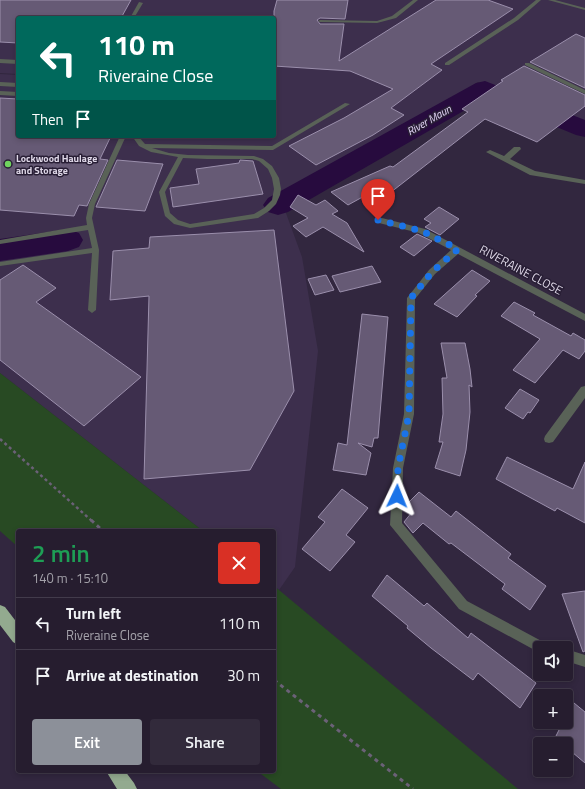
<!DOCTYPE html>
<meta charset="utf-8">
<style>
body{margin:0;font-family:"Titillium Web",sans-serif;background:#322a3b;color:#f1f3f6;height:100vh;display:flex;flex-direction:column;font-size:15px;white-space:nowrap}
*{box-sizing:border-box;margin:0}
p{font-size:13px;color:#a4a2aa}
.icon{flex:none;width:22px;height:22px;fill:none;stroke:currentColor;stroke-width:2;stroke-linecap:round;stroke-linejoin:round}
.map{position:relative;flex:1;overflow:hidden}
.sheet{position:absolute;left:16px;top:529px;width:260px;height:244px;display:flex;flex-direction:column;background:#261d2f;border-radius:4px;box-shadow:0 2px 6px #0003,0 0 0 1px #423b4b}
.sheet>*{flex:none}
.guide{position:absolute;left:16px;top:16px;width:260px;height:122px;border-radius:4px;box-shadow:0 2px 6px #0003,0 0 0 1px #423b4b;background:#00695c;color:#fff;overflow:hidden}
.controls{position:absolute;left:533px;top:641px;display:grid;gap:8px}
.controls a{display:grid;place-items:center;width:40px;height:40px;border-radius:4px;background:#261d2f;box-shadow:0 2px 6px #0003,0 0 0 1px #423b4b;font-size:20px}
.pin{position:absolute;display:grid;place-items:center;width:34px;height:34px;color:#fff;margin:-41px -17px;border-radius:50% 50% 50% 0;rotate:-45deg;box-shadow:0 0 4px #0007}
.pin .icon{rotate:45deg}
.me{position:absolute;width:44px;margin:-22px;rotate:2deg;stroke-linejoin:round;filter:drop-shadow(0 0 3px #0008)}
.turn{display:flex;align-items:center;gap:14px;height:84px;padding:0 16px;font-size:18px}
.turn .icon{width:52px;height:52px;stroke-width:2.5}
.turn b{display:block;font-size:28px;line-height:34px}
.then{display:flex;align-items:center;height:38px;padding:0 16px;background:#0003;gap:8px;font-size:15px}
.round{display:grid;place-items:center;flex:none;width:42px;height:42px;border-radius:4px;background:#322a3b}
.overview{display:flex;align-items:center;justify-content:space-between;height:68px;padding:0 16px}
h1{font-size:24px;font-weight:600;line-height:30px;color:#1e9e55}
.primary-button{display:flex;gap:8px;margin-top:auto;padding:8px 16px}
.primary-button a{flex:1;height:46px;border-radius:4px;background:#8c9099;color:#fff;font-size:16px;font-weight:600;line-height:46px;text-align:center}
.primary-button a+a{background:#322a3b;color:#f1f3f6}
ul{padding:0;list-style:none}
li{display:flex;align-items:center;gap:12px;height:52px;padding:0 16px;border-top:1px solid #423b4b}
li div{flex:1}
li b{display:block;font-size:15px}
li em{font-style:normal}
.map>svg:first-child{display:block}
</style>
<div class="map">
<svg width="585" height="789" viewBox="0 0 585 789">
<rect width="100%" height="100%" fill="#32273f"/>
<path fill="#3d2f4d" d="M0,0H585V126L478,82L283,205L302,257L318,351L295,567L279,590L274,586V531H203L0,373V74L18,75V136H274V18H18V74L0,73Z"/>
<path fill="#284a23" d="M0,373L203,531H18V547L0,531Z
M274,586L279,590L518,789H281L257,771H274Z"/>
<g fill="none" stroke-linecap="round" stroke-linejoin="round">
<path fill="#270b3e" fill-rule="evenodd" d="M485,81L585,120V137L576,135L486,98L288,212L278,215L268,212L263,205L268,198L476,83Z
M68,229L79,233L83,240L79,247L68,251L0,261V239Z"/>
</g>
<path fill="#665a75" stroke="#9b8fac" d="M0,0H131L121,18H18V43L0,42Z
M277,0H348L345,19L320,18L317,20L320,24H344L339,61L436,0H488L513,9L431,64L442,70L391,108L404,115L373,135L316,165L289,146L344,118L393,89L350,71L274,66V11Z
M576,34L585,38V88L530,62Z
M524,66L585,95V106L537,142L485,119L386,196L379,192L371,197L368,194L348,205L331,192L390,166L393,167L468,112L462,109L503,81L501,80Z
M0,98L18,99V136H111L100,159L108,160L87,206L79,205L74,216L0,210Z
M117,160L163,164L145,211L96,207Z
M240,160L253,161L263,194L173,207L170,188L199,184L196,169L239,163Z
M298,195L316,205L325,200L338,211L332,214L347,223L364,252L323,227L306,237L293,226L308,218L290,207Z
M439,207L459,219L440,235L425,227L431,223L424,219Z
M274,230L294,391L250,470L144,479L149,296L110,300L113,251L149,248L150,237Z
M417,234L432,241L414,256L400,247Z
M23,265L56,288L36,302L141,377L84,426L0,360V280Z
M372,266L381,282L340,292L332,276Z
M472,270L490,281L475,295L477,296L457,317L434,304Z
M326,275L334,290L315,295L308,279Z
M514,302L535,313L533,315L571,336L573,333L585,340V351L579,359L563,350L535,383L513,370L540,339L501,316Z
M362,314L388,317L378,438H374L372,447L358,443L371,453L366,475L333,470L338,443L347,445Z
M441,343H465L470,369L472,387L469,385L470,412L466,450L460,476L435,468L443,442H439L443,414L442,378H447Z
M520,389L539,400L530,413L528,412L523,419L505,408Z
M507,457L573,489L585,462V523L557,508L555,511L496,479Z
M342,489L368,508L346,535L355,542L330,571L302,549L325,522L318,517Z
M419,492L451,517L456,511L511,554L508,558L546,586L530,610L502,589L505,584L451,543L449,544L423,523L413,533L404,522L412,512L405,506Z
M387,575L424,606L427,603L468,638L471,633L536,683L520,708L478,673L473,680L431,648L407,628L408,626L372,596Z
M585,591V651L583,652L562,594Z
M574,703L585,712V763L566,747V744H562L555,738L563,722H566V717Z"/>
<g fill="none" stroke-linecap="round" stroke-linejoin="round">
<path stroke="#6b6177" stroke-width="2.5" stroke-dasharray="3 3" stroke-linecap="butt" d="M0,439L92,521"/>
<path stroke="#6b6177" stroke-width="3" stroke-dasharray="4 4" stroke-linecap="butt" d="M91,520L103,531
M274,680L413,789"/>
<path fill="#596257" fill-rule="evenodd" d="M413,0H418L396,18L377,23L320,22L318,21L320,20L377,21L392,16Z
M536,0H541L518,20L449,65H445V63L514,18Z
M548,0H555L585,8V10Z
M139,2L143,3L134,18H130Z
M0,59L18,60V64L0,63Z
M525,63H529L585,90V94L525,65Z
M0,91L18,92V96L0,95Z
M345,103L350,104L273,150L152,148L169,153L188,155L254,156L263,159L272,166L279,178L281,189L280,195L276,204L269,211L258,218L190,228L174,224L165,216L159,192L178,157L151,152L139,146L132,136H138L145,144L272,146ZM183,158L207,159H252L259,161L268,169L272,178L274,189L272,200L264,208L254,214L190,224L178,220L170,213L165,192Z
M120,136H126L95,204L92,218L99,250L96,310L92,313L88,310L92,253L0,266V262L92,248L88,230L0,244V240L87,225L86,218L89,204Z"/>
<path fill="#596257" fill-rule="evenodd" d="M0,82L18,83V87L0,86Z
M514,147H520L521,149L510,159L535,171L585,180V184L530,175L486,152L490,150L504,156Z
M378,217L425,229L585,314V321L458,254L435,274L415,299L414,414L403,468L402,523L467,601L547,644L549,648H540V653L459,609L390,525L393,468L404,414L407,298L429,270L451,250L419,233L375,222V218Z
M585,386V398L553,442L549,443L545,442L544,439L545,436L581,387Z
M566,649L585,655V667L566,661Z"/>
<path fill="#93aa8f" fill-rule="evenodd" d="M0,605L5,607L18,624V645L13,642L0,625Z
M106,771H125L134,783L137,789H117Z"/>
</g>
<g fill="none" stroke-linecap="round" stroke-linejoin="round">
<path stroke="#1a73e8" stroke-width="7" stroke-dasharray="0 12.6" d="M378,220L422,231L458,249L432,272L411,298L409,414L398,468L397,496"/>
</g>
<circle fill="#70d35f" stroke="#281e35" stroke-width="1.5" cx="8" cy="164" r="4"/>
<g text-anchor="middle" stroke-width="3" stroke-linejoin="round" paint-order="stroke">
<g font-size="10" font-weight="bold" fill="#dfd8e8" stroke="#281e35" text-anchor="start">
<text x="16" y="162">Lockwood Haulage<tspan x="16" dy="12">and Storage</tspan></text>
</g>
<g font-size="11" font-style="italic" fill="#e3d5f7" stroke="#281e35">
<text transform="translate(429 120) rotate(-30)" y="4">River Maun</text>
</g>
<g font-size="12" fill="#dfd8e8" stroke="#281e35">
<text transform="translate(521 270) rotate(28)" y="4">RIVERAINE CLOSE</text>
</g>
</g>
</svg>
<div class="controls">
<a><svg class="icon" aria-label="sound" viewBox="0 0 24 24"><path d="M4 9h4l5-4v14l-5-4H4zM17 9q2 3 0 6"/></svg></a>
<a>+</a>
<a>−</a>
</div>
<div class="pin" style="left:378px;top:220px;background:#d93025"><svg class="icon" aria-label="arrive" viewBox="0 0 24 24"><path d="M6 21V4h12l-3 4 3 4H6"/></svg></div>
<svg class="me" style="left:397px;top:496px" viewBox="-20 -20 40 40"><path d="M0-17L14 15 0 8-14 15z" fill="#1a73e8" stroke="#fff" stroke-width="4"/></svg>
<div class="guide">
<div class="turn"><svg class="icon" aria-label="left" viewBox="0 0 24 24"><path d="M17 20v-9H6M10 6l-5 5 5 5"/></svg><div><b>110 m</b>Riveraine Close</div></div>
<div class="then">Then<svg class="icon" aria-label="arrive" viewBox="0 0 24 24"><path d="M6 21V4h12l-3 4 3 4H6"/></svg></div>
</div>
<section class="sheet">
<div class="overview"><div><h1>2 min</h1><p>140 m · 15:10</p></div><a class="round" style="background:#d93025;color:#fff"><svg class="icon" aria-label="close" viewBox="0 0 24 24"><path d="M6 6l12 12M18 6L6 18"/></svg></a></div>
<ul>
<li><svg class="icon" aria-label="left" viewBox="0 0 24 24"><path d="M17 20v-9H6M10 6l-5 5 5 5"/></svg><div><b>Turn left</b><p>Riveraine Close</p></div><em>110 m</em></li>
<li><svg class="icon" aria-label="arrive" viewBox="0 0 24 24"><path d="M6 21V4h12l-3 4 3 4H6"/></svg><div><b>Arrive at destination</b></div><em>30 m</em></li>
</ul>
<div class="primary-button"><a>Exit</a><a>Share</a></div>
</section>
</div>
